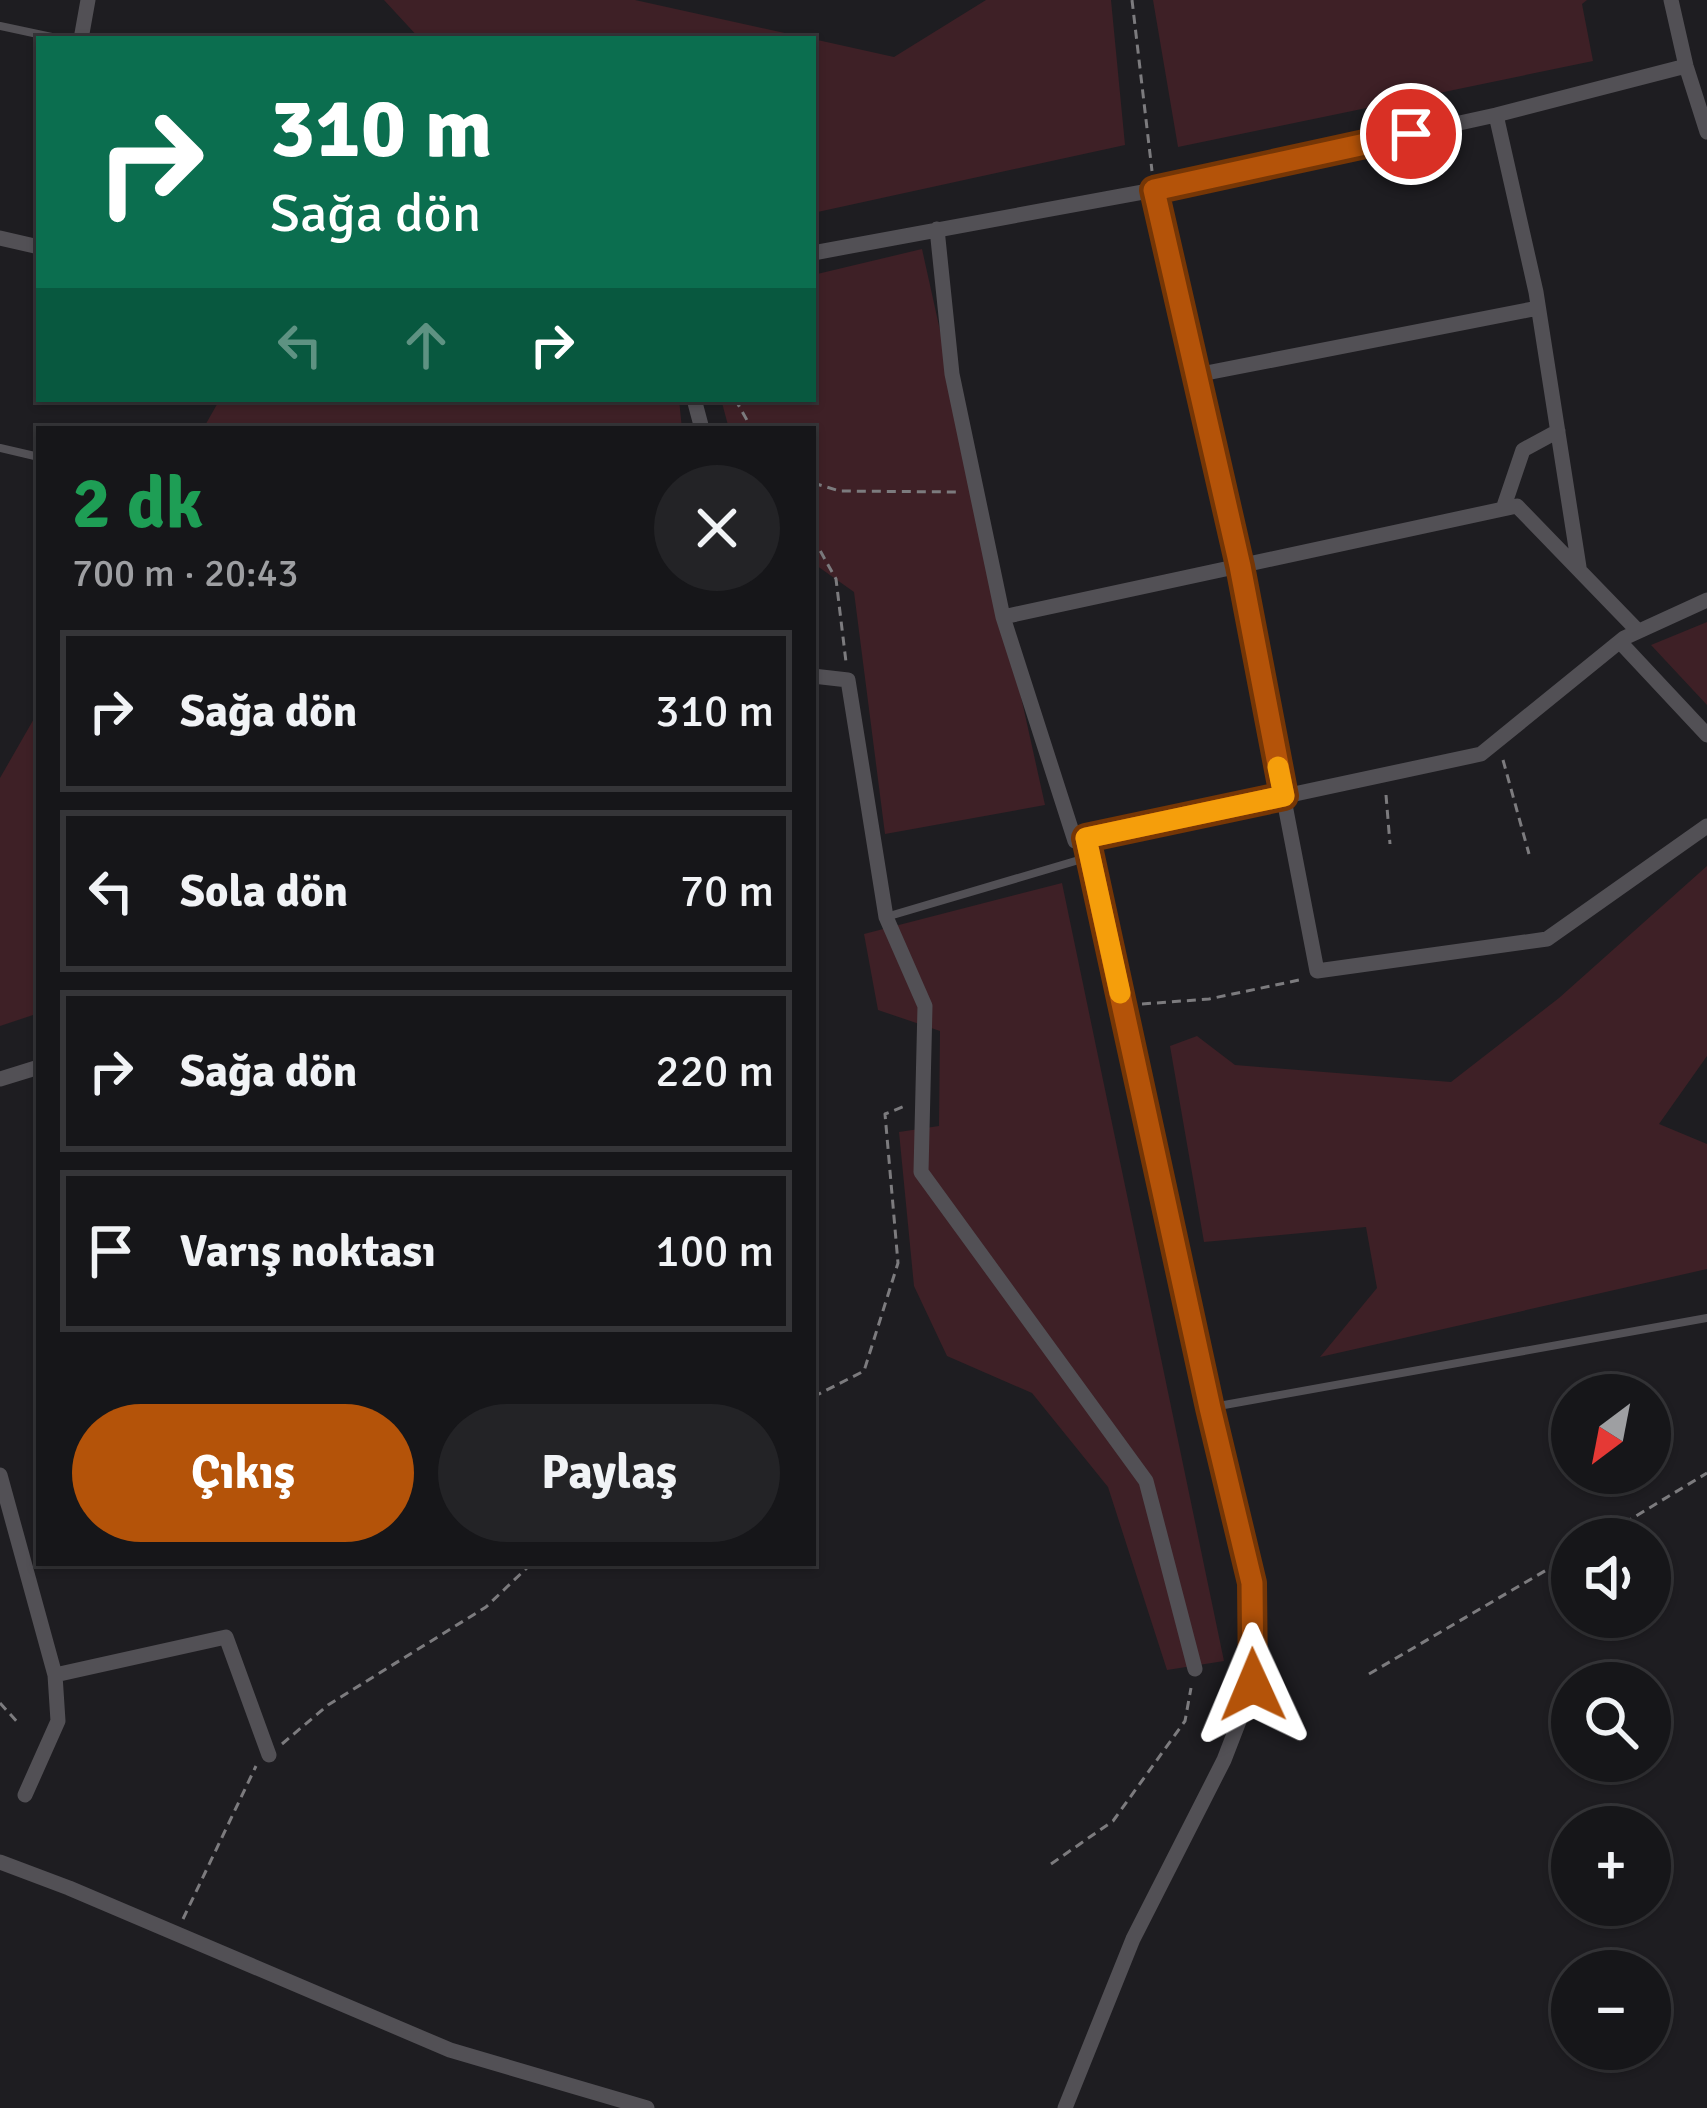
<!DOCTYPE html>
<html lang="tr">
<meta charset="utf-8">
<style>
body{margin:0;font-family:Signika,sans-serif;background:#232326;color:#f1f3f6;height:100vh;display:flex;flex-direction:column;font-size:45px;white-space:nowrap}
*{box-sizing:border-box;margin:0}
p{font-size:39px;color:#9e9fa2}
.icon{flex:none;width:66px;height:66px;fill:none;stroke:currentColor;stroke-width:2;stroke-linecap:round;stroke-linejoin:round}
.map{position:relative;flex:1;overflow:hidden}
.sheet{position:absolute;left:36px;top:426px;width:780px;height:1140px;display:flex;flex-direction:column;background:#161619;border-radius:0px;box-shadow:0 3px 9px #0004,0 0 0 3px #353538}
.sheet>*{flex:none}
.hud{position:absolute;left:36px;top:36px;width:780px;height:366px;border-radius:0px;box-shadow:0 3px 9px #0004,0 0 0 3px #353538;background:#0b6e4f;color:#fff;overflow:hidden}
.needle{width:78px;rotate:212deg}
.controls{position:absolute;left:1551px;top:1374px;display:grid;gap:24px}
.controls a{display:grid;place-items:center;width:120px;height:120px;border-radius:50%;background:#161619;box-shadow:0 3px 9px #0004,0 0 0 3px #353538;font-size:60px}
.pin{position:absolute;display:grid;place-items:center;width:102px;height:102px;color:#fff;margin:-51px;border:6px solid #fff;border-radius:50%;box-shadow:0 3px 12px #0007}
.me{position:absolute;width:132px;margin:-66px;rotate:359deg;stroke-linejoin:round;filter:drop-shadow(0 0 9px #0008)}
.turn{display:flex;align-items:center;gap:42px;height:252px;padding:0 36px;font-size:54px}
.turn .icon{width:156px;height:156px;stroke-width:2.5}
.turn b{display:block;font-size:84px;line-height:102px}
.lanes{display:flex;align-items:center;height:114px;padding:0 36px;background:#0003;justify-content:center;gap:60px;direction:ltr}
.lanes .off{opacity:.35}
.round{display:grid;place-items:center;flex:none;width:126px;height:126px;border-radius:63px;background:#232326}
.headline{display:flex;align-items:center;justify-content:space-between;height:204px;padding:0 36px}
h1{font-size:72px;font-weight:800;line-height:90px;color:#1e9e55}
.cta{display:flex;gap:24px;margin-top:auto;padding:24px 36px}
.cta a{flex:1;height:138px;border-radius:72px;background:#b45309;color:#fff;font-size:48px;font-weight:800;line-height:138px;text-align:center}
.cta a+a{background:#232326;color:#f1f3f6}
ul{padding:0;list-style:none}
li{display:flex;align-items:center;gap:36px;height:162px;margin:0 24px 18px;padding:0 12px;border:6px solid #353538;border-radius:0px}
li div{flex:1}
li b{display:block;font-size:45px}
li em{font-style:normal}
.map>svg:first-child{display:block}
</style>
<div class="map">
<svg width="1707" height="2108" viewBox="0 0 1707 2108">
<rect width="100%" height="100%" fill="#1e1d21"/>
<path fill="#3e2026" d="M384,0H635L812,39H420Z
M986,0H1111L1125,145L813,213V39L894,57Z
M1153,0H1587L1582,4L1593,61L1178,147Z
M922,249L1045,805L885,834L854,592L813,563V429H729L721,399H813V275Z
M220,399H679L682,429H203Z
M1707,622V705L1651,645Z
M39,710V1013L0,1026V778Z
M1707,866V1056L1659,1124L1707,1144V1269L1320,1357L1377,1288L1366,1227L1204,1242L1170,1046L1197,1036L1235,1065L1451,1082L1559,998Z
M1062,883L1224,1661L1167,1670L1108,1487L1032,1393L947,1356L914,1286L899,1132L939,1126L940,1031L878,1010L864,934Z"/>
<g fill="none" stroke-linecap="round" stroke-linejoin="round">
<path stroke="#7c7b7e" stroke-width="3" stroke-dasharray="9 6" stroke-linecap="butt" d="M1132,0L1152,171
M735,399L752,429
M813,483L840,491L957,492
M813,538L836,579L846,662
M1503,760L1529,854
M1386,795L1390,844
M1142,1004L1209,999L1304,979
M813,1397L864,1371L898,1263L885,1114L905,1106
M1598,1539L1707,1473
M1369,1674L1572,1555
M0,1703L20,1725
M282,1744L328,1705L486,1607L532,1563
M1051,1864L1113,1821L1185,1721L1191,1688
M183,1919L256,1766"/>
<path stroke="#525055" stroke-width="8" d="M0,26L61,39
M0,448L39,457
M886,917L1089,857
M1213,1407L1707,1318"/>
<path stroke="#525055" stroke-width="15" d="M1671,0L1686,66L1707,132
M81,39L88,0
M1496,115L1536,292L1579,567
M1154,190L1239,566L1317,971L1547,939L1707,826
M937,229L952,374L1003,617L1075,841L1481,754L1624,638L1707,600
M0,238L39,247
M813,253L1154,190L1496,115L1686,66
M1196,375L1538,308
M694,399L702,429
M1503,509L1523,450L1558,431
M1003,617L1517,506L1638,631
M1620,642L1707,735
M813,676L848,680L886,917L925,1006L921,1172L1146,1481L1195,1669
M0,1079L39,1067
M0,1475L55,1675L226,1637L269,1755
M25,1795L58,1721L55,1675
M0,1862L69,1888L450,2050L647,2108
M1065,2108L1133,1939L1224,1760L1253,1685L1252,1583L1210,1408L1086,838"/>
</g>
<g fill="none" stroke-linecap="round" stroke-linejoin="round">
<g stroke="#753606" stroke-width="30">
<path id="route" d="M1253,1685L1252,1583L1210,1408L1086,838L1284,796L1240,566L1154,190L1411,134"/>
</g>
<use href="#route" stroke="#b45309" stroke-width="21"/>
<path stroke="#f59e0b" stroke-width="21" d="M1120,993L1086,838L1284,796L1278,767"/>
</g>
</svg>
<div class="controls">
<a><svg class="needle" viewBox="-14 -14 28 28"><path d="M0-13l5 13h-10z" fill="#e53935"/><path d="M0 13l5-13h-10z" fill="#9e9fa2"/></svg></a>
<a><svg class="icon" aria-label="sound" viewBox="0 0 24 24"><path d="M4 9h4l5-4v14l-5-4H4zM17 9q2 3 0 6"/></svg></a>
<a><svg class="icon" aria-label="search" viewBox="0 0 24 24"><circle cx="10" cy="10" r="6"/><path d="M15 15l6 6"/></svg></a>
<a>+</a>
<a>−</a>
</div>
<div class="pin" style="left:1411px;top:134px;background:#d93025"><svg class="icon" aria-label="arrive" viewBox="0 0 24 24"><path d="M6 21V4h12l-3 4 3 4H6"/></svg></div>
<svg class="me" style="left:1253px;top:1685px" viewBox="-20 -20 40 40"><path d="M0-17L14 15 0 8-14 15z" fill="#b45309" stroke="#fff" stroke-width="4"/></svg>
<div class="hud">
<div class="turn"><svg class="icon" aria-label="right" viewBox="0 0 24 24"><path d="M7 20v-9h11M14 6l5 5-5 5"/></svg><div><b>310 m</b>Sağa dön</div></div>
<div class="lanes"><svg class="icon off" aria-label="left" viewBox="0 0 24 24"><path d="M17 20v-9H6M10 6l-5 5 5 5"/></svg><svg class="icon off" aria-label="ahead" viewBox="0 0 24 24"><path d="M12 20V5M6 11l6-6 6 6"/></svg><svg class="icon" aria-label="right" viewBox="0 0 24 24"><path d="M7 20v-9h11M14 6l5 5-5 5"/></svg></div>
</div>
<section class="sheet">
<div class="headline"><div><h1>2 dk</h1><p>700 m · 20:43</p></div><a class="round"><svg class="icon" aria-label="close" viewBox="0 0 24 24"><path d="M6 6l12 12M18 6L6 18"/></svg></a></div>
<ul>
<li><svg class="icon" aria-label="right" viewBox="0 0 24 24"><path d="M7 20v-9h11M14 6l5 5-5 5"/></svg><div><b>Sağa dön</b></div><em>310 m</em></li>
<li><svg class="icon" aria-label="left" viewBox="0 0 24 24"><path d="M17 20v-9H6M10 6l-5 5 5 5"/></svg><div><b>Sola dön</b></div><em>70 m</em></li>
<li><svg class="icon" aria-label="right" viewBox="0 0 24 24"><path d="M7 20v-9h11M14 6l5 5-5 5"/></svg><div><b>Sağa dön</b></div><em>220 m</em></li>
<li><svg class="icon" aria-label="arrive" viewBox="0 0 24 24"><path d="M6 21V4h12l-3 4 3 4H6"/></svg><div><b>Varış noktası</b></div><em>100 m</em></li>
</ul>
<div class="cta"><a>Çıkış</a><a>Paylaş</a></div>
</section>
</div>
